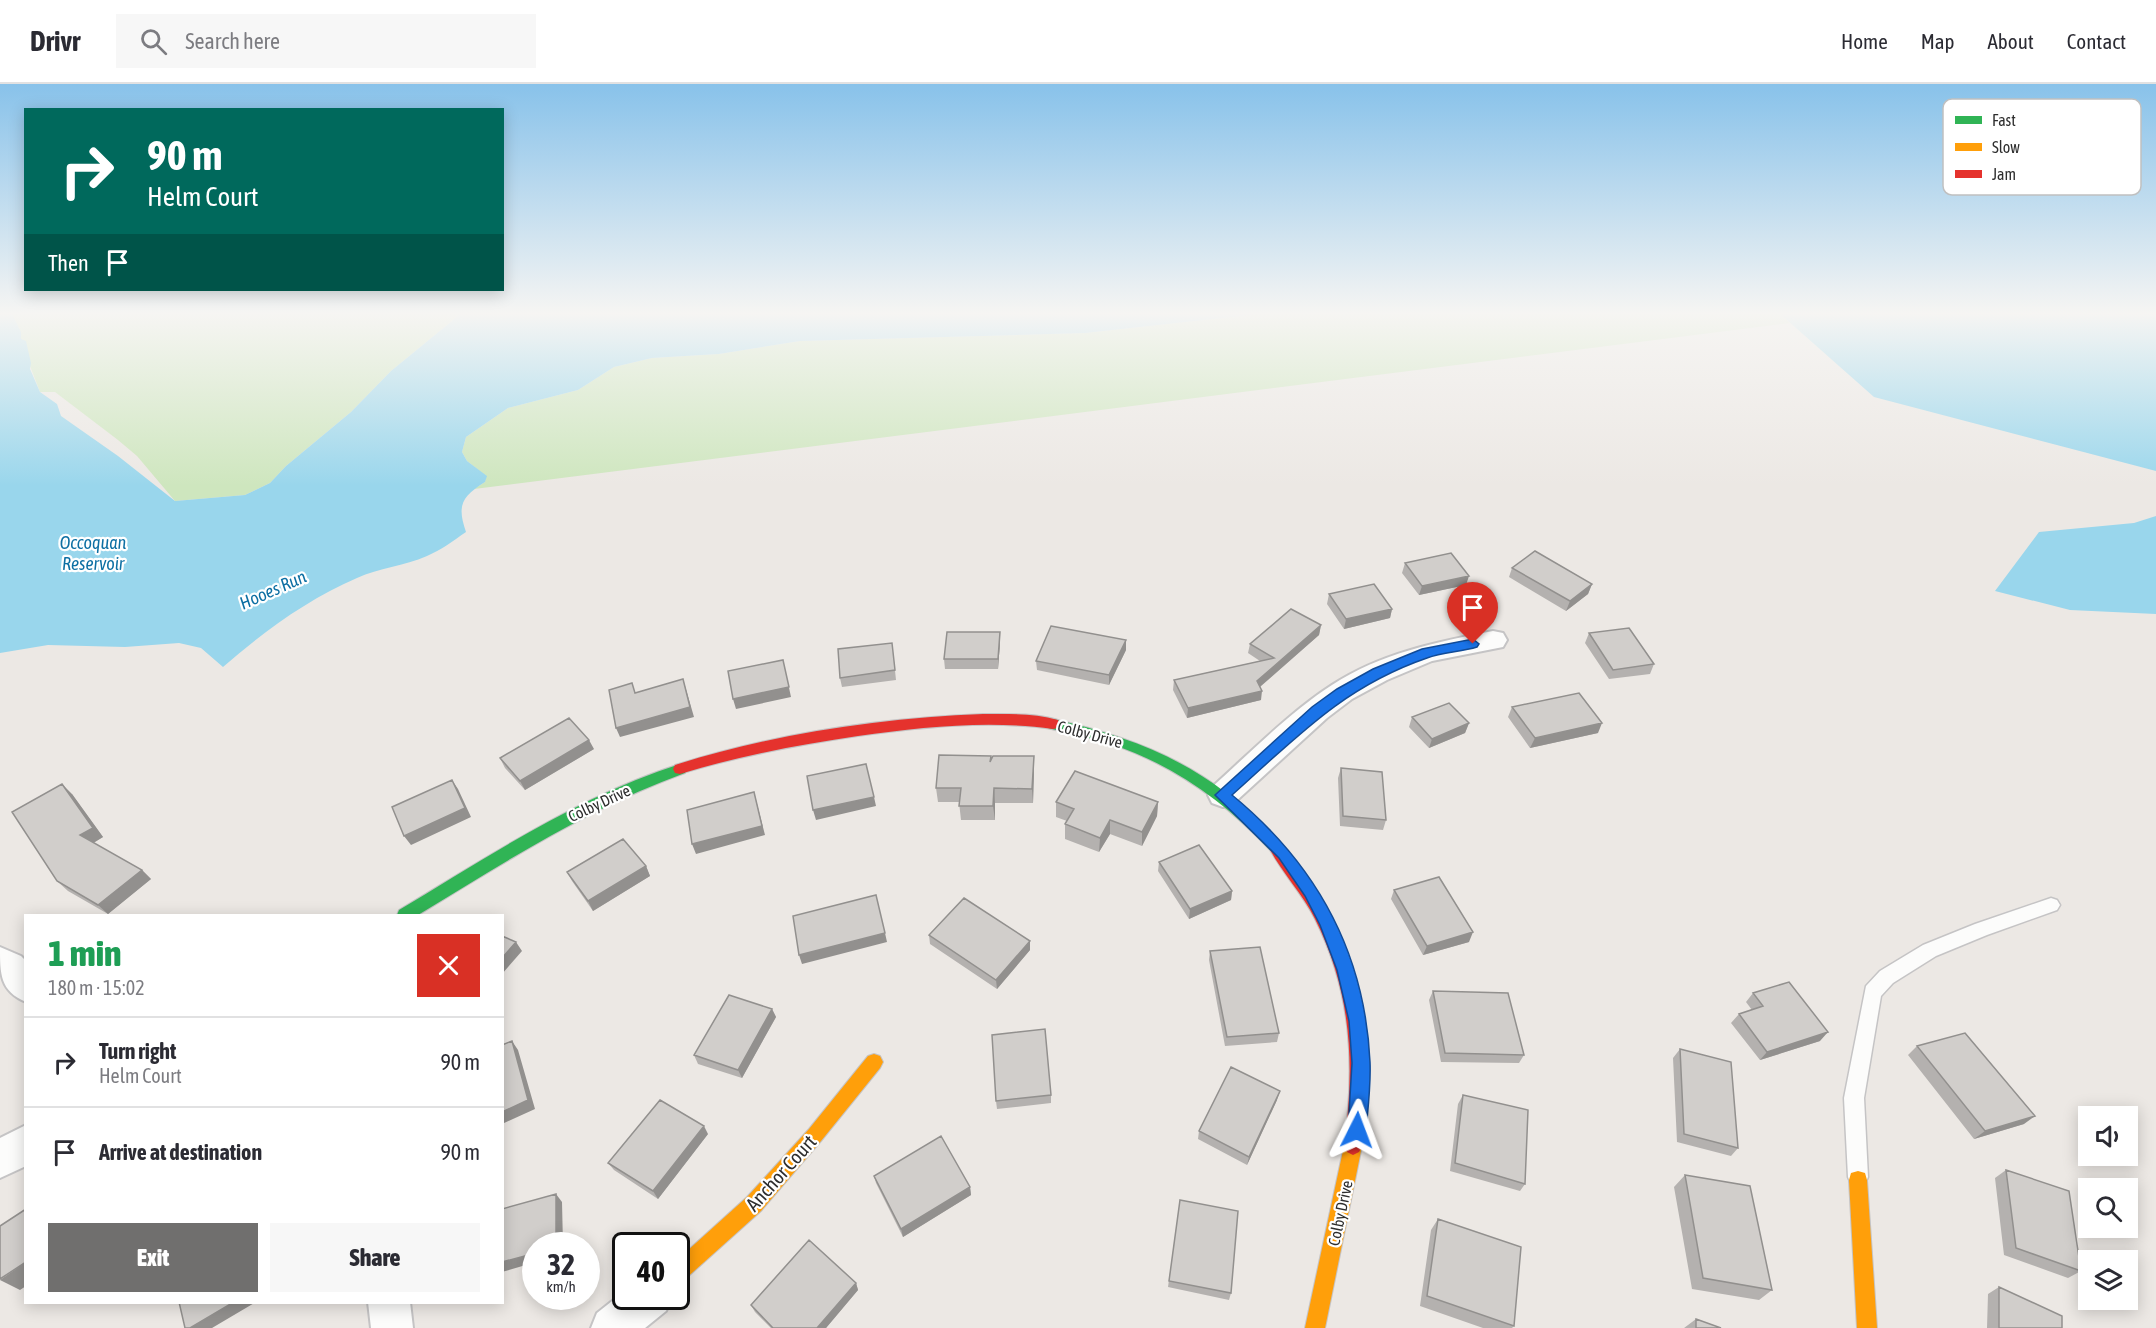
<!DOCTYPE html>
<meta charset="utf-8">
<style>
body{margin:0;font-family:"Asap Condensed",sans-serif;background:#f7f7f7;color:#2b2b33;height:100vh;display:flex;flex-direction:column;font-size:22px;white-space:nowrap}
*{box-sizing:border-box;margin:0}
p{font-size:20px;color:#7c7c81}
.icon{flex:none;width:33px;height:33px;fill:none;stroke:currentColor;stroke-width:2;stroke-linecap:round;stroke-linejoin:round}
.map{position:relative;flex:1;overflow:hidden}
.drawer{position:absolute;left:24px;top:830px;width:480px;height:390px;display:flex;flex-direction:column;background:#fff;border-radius:0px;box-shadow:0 3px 15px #0003}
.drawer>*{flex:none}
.hud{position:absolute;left:24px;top:24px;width:480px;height:183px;border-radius:0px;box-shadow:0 3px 15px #0003;background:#00695c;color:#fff;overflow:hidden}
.controls{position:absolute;left:2078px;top:1022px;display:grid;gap:12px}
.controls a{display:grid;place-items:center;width:60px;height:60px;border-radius:0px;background:#fff;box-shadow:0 3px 15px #0003;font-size:30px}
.speed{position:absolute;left:522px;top:1148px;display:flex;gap:12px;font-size:30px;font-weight:700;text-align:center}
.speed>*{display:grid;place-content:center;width:78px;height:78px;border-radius:50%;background:#fff;box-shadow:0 3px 15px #0003;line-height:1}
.speed small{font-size:15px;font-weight:400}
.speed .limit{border:3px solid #111;border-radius:9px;background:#fff;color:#111}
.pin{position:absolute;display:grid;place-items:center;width:51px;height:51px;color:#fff;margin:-62px -26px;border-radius:50% 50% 50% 0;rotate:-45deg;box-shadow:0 0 6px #0007}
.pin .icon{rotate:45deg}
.me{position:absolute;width:66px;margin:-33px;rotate:3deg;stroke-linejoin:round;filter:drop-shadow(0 0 4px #0008)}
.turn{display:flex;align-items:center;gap:21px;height:126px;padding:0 24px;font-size:27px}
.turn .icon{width:78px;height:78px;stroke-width:2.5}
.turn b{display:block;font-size:42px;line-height:51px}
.then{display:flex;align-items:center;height:57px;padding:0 24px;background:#0003;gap:12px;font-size:22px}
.round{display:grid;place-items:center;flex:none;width:63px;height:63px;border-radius:0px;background:#f7f7f7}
.headline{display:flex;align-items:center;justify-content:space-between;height:102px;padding:0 24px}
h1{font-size:36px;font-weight:800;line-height:45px;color:#1e9e55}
.action{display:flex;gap:12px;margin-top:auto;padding:12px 24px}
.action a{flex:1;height:69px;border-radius:0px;background:#706f6e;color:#fff;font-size:24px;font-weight:800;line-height:69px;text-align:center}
.action a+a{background:#f7f7f7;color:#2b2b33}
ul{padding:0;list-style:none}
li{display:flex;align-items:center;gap:18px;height:90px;padding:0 24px;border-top:2px solid #e1e1e2}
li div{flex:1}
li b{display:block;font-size:22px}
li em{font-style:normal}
header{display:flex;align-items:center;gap:36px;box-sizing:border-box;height:84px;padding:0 30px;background:#fff;border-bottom:2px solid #e1e1e2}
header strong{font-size:28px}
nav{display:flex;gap:33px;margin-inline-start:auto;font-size:21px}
.search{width:420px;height:54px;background:#f7f7f7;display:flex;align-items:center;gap:15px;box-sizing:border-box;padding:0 21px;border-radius:0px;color:#7c7c81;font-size:22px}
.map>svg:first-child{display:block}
</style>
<header>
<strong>Drivr</strong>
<div class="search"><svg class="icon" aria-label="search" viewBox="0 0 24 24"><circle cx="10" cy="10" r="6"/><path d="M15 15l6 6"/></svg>Search here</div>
<nav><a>Home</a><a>Map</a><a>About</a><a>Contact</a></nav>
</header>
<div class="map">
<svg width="2156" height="1244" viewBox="0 0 2156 1244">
<rect width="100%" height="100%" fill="#ece8e4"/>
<path fill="#cee6be" d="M0,228H463L391,287L351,328L286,382L270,399L245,411L175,417L137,372L118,356L55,308H40L19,253L4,248L0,255Z
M1277,228H1778L1790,239L474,405L485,398L486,392L467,377L462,368L466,353L508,324L578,306L614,283L652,274L719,270L800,257L1085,249Z"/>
<path fill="#99d6ec" d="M463,228H1277L1085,249L800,257L719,270L652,274L614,283L578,306L508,324L466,353L462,368L467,377L487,392L485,398C461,413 457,422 466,448C453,457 441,466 427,472C404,482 379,484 357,494C308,515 263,548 223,583L201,564L179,559L125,563L48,561L0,569V255L4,248L26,257L31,279L30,285L40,308L57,320L61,332L118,372L175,417L245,411L270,399L286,382L351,328L391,287Z
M1778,228H2156V387L1874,313Z
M2156,432V530L2070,526L1995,507L2039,448L2134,439Z"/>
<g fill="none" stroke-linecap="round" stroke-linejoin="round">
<path fill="#99d6ec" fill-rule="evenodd" d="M0,228L12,230L21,248V315L16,323L0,325Z"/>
<g stroke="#c5c4c5" stroke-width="3">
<path id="lane" d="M2051,814L2057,816L2060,821L2057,826L1987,851L1936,872L1893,899L1881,912L1864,1014L1868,1093L1865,1100L1858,1103L1851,1100L1848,1093L1844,1014L1866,902L1880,887L1923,861L1975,840Z"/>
</g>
<g stroke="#c5c4c5" stroke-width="4">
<path id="street" d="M1493,547L1503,549L1507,556L1503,563L1432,577L1387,596L1352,615L1327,634L1234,719L1223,723L1212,719L1208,711L1212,703C1250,669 1290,628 1332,601C1381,569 1437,558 1493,547Z
M0,863L21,872L26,877V918C0,907 0,890 0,863Z
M26,1041V1082L0,1094V1054Z
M626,1206V1212H672L666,1227L645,1244H591L597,1229Z
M368,1218H410L413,1244H371Z"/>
</g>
<g stroke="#c5c4c5" stroke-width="2">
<path id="fast" d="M1053,635C1147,656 1213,686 1280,758L1282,762L1280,766L1275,768L1270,766C1225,718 1174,681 1111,660C1090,653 1069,650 1048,644L1046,640L1048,636Z
M680,680L685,681L687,685L685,689C589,724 505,778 418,831H397L399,826C489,772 579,712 680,680Z"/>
</g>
<g stroke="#c5c4c5" stroke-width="2">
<path id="slow" d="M874,970L880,972L883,978L880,984L821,1057L761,1127L683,1197L676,1200V1177L747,1113L809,1045L868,972Z
M1353,1053L1359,1056L1362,1062L1325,1244H1305L1344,1062L1347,1056Z
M1858,1087L1865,1089L1867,1096L1877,1244H1857L1849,1096L1851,1089Z"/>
</g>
<g stroke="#c5c4c5" stroke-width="2">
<path id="jam" d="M983,630C1008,630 1034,629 1058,636L1060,640L1058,644L1053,645C988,636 923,643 858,652C798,661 738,672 680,690L675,689L673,685L675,681C773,650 880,634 983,630Z
M1275,756L1280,758C1356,860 1378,935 1362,1062L1359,1068L1353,1071L1347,1068L1344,1062C1355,982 1352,909 1315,835C1302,809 1281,788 1268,762L1270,758Z"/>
</g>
<use href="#lane" fill="#fcfcfb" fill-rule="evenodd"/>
<use href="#street" fill="#fcfcfb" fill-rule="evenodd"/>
<use href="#fast" fill="#30b455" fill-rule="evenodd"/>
<use href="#slow" fill="#ff9f0a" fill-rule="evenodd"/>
<use href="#jam" fill="#e5322d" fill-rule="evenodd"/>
</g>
<path fill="#b4b1af" d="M1405,479L1466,501L1419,511L1402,489Z
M1512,484L1592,500L1588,510L1566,527L1509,493Z
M1329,510L1392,525L1390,534L1344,545L1327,520Z
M1321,541L1319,551L1260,603L1261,616L1187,634L1173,606L1174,596L1260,577L1248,569L1250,560Z
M1000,548V558L998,585H945L944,575Z
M1589,549L1654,580L1650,590L1609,595L1585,559Z
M1126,566L1109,601L1037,586L1036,577Z
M893,568L896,596L842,603L840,594Z
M1512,623L1598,649L1530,664L1508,633Z
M1412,633L1469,639L1465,649L1429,664L1409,643Z
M594,665L525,706L505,684L500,674Z
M991,676L1034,686L1033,719H995V736H961L959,718H938L936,704Z
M1341,684L1386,736L1383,746L1340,742L1338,694Z
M72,710L103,753L93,759L142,786L151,795L108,830L68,807L57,797Z
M1056,718H1158L1157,732L1142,762L1110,750L1099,768L1065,755V740L1067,737L1056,733Z
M1159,778L1232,807L1231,816L1189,835L1158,787Z
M646,782L650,792L593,827L572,797L567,788Z
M1394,806L1469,858L1423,871L1391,815Z
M929,851L1030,866L997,905L930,860Z
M1210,867L1279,949L1277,958L1225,962L1209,876Z
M1433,907L1524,971L1519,979L1441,978L1429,916Z
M1753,909L1820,957L1760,976L1731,939L1739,930L1752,926L1746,918Z
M772,925L776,933L742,994L698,980L694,971Z
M1917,962L2024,1040L1974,1055L1908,971Z
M1680,965L1738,1064L1731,1072L1677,1058L1673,974Z
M1051,1011V1019L997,1025L996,1017Z
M1463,1011L1525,1100L1520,1107L1450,1087L1458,1020Z
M1277,1016L1247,1081L1198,1055L1199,1047Z
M708,1050L658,1115L614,1086L608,1079Z
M2006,1086L2081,1187L2068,1194L2004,1171L1995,1094Z
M1685,1091L1772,1206L1759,1216L1692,1205L1674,1103Z
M874,1092L970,1103L971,1111L903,1153L876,1099Z
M1180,1116L1231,1209L1229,1216L1168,1203Z
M1438,1135L1514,1242L1512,1244H1483L1420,1222L1431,1146Z
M856,1199L858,1206L826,1244H771L755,1228L751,1221Z
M1999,1203L2062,1244H1987L1988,1210Z
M1696,1235L1721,1244H1684Z"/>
<path fill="#92908e" d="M1469,492L1466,501L1419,511L1422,502Z
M1592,500L1588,510L1566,527L1570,517Z
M1392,525L1390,534L1344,545L1346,535Z
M1321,541L1319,551L1255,607L1257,597Z
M1000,548V558L998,585V575Z
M1126,556V566L1109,601V591Z
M783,576L791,613L736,625L733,615Z
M683,595L694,633L620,653L616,644Z
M1262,607L1261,616L1187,634L1188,624Z
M1469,639L1465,649L1429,664L1432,655Z
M1602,639L1598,649L1530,664L1535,654Z
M589,656L594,665L525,706L520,697Z
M1034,672V686L1033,719L1032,705Z
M452,696L458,705L471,733L411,761L404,752Z
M62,700L72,710L103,753L90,761L80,751Z
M994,704L995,719V736L993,722Z
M754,708L765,751L696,770L692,760Z
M874,713L876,722L816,736L813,726Z
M1158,718L1157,732L1142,762V748Z
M1110,736V750L1099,768L1100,754Z
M646,782L650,792L593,827L588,817Z
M142,786L151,795L108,830L98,821Z
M1232,807L1231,816L1189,835L1190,825Z
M1473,848L1469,858L1423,871L1427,862Z
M885,849L887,858L802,880L799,871Z
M1030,857V866L997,905L996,896Z
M516,858L522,867L502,890V874Z
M772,925L776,933L742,994L738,986Z
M1828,948L1820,957L1760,976L1767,968Z
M512,957L518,966L535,1025L502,1040V1028Z
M1280,1007L1277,1016L1247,1081L1249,1073Z
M2035,1032L2024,1040L1974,1055L1985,1047Z
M704,1042L708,1050L658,1115L653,1107Z
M970,1103L971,1111L903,1153L901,1145Z
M556,1110L562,1118L563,1161H556Z
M536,1169V1178L502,1188V1178Z
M26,1178V1202L20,1206L0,1196Z
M856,1199L858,1206L826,1244H817Z
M234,1218H256L212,1244H190Z"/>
<path fill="#d1cecb" stroke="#92908e" stroke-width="1.5" d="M1535,467L1592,500L1570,517L1512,484Z
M1451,469L1469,492L1422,502L1405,479Z
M1374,500L1392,525L1346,535L1329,510Z
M1291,525L1321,541L1257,597L1262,607L1188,624L1174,596L1274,574L1250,560Z
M1051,542L1126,556L1109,591L1036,577Z
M1629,544L1654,580L1613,586L1589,549Z
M947,548H1000L998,575H944Z
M892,559L895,586L840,594L838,565Z
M783,576L789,603L733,615L728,587Z
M683,595L690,623L616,644L609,606L632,599L635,609Z
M1579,609L1602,639L1535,654L1512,623Z
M1449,619L1469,639L1432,655L1412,633Z
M569,634L589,656L520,697L500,674Z
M939,671L991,672L990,678L993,672H1034L1032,705L994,704L993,722H959L961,704H936Z
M866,680L874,713L813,726L807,692Z
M1341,684L1382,688L1386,736L1343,732Z
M1075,687L1158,718L1142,748L1110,736L1100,754L1065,740L1074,725L1056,718Z
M452,696L465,724L404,752L392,723Z
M62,700L93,744L80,751L142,786L98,821L57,797L12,728Z
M754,708L762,742L692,760L687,726Z
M623,755L646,782L588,817L567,788Z
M1199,761L1232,807L1190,825L1159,778Z
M1439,793L1473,848L1427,862L1394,806Z
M876,811L885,849L799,871L793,832Z
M964,814L1030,857L996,896L929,851Z
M502,852L516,858L502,874Z
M1260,863L1279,949L1227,953L1210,867Z
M1789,898L1828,948L1767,968L1739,930L1763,922L1753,909Z
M1433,907L1508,909L1524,971L1445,969Z
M729,911L772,925L738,986L694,971Z
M1045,945L1051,1011L996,1017L992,951Z
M1965,949L2035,1032L1985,1047L1917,962Z
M512,957L528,1016L502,1028V961Z
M1680,965L1731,978L1738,1064L1684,1050Z
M1231,983L1280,1007L1249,1073L1199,1047Z
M1463,1011L1528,1026L1525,1100L1455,1079Z
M660,1016L704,1042L653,1107L608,1079Z
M941,1052L970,1103L901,1145L874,1092Z
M2006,1086L2069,1107L2081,1187L2016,1164Z
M1685,1091L1750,1102L1772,1206L1703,1194Z
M556,1110V1161H536V1169L502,1178V1125Z
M1180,1116L1238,1127L1231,1209L1169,1197Z
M26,1125V1178L0,1195V1142Z
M1438,1135L1521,1163L1514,1242L1427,1212Z
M809,1156L856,1199L817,1244H773L751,1221Z
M1999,1203L2062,1232V1244H1999Z
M179,1218H234L190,1244H185Z
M1696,1235L1721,1244H1696Z"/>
<linearGradient id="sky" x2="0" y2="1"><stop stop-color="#88c2ea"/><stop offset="0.57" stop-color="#f6f5f3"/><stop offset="1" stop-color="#f6f5f3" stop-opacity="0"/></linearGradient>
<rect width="2156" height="402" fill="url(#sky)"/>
<path fill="#1a73e8" stroke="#114b97" stroke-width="1.5" d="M1473,555L1479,560L1477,563C1461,568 1443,568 1427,574C1343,603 1297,653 1232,711C1316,780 1365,869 1370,978C1371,1001 1368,1024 1366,1046L1364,1053L1357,1055L1351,1053L1348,1046L1352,979L1349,937L1337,886L1320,841L1305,812L1279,774L1215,711L1312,623L1337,605L1373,585L1422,565Z"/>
<g text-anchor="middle" stroke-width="4.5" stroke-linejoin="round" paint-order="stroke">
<g font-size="16" fill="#2e2e2e" stroke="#fff">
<text transform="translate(1090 650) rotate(15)" y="6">Colby Drive</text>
<text transform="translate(599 719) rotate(-25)" y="6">Colby Drive</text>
<text transform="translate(1340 1129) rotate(-78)" y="6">Colby Drive</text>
</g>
<g font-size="18" font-style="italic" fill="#0d6fa3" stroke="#fff">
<text x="93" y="465">Occoquan<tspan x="93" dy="21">Reservoir</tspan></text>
<text transform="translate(273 506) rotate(-24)" y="6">Hooes Run</text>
</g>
<g font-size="20" fill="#2e2e2e" stroke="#fff">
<text transform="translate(781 1089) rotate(-48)" y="7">Anchor Court</text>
</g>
</g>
<rect x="1943" y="15" width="198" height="96" rx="9" fill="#fff" stroke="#c0c0c0" stroke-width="1.5"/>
<rect x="1955" y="32" width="27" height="8" fill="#30b455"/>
<rect x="1955" y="59" width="27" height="8" fill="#ff9f0a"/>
<rect x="1955" y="86" width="27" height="8" fill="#e5322d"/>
<g font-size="16" fill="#2e2e2e">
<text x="1992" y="42">Fast</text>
<text x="1992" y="69">Slow</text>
<text x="1992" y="96">Jam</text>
</g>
</svg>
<div class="controls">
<a><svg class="icon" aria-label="sound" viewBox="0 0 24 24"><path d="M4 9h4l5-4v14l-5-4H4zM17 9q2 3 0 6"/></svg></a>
<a><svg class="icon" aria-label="search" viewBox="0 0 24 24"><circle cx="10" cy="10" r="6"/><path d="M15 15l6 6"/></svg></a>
<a><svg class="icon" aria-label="layers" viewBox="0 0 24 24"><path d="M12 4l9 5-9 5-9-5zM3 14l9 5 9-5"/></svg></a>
</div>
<div class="speed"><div>32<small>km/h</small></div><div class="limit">40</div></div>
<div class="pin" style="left:1473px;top:560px;background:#d93025"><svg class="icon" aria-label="arrive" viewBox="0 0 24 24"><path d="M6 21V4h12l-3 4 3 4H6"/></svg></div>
<svg class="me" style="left:1357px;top:1046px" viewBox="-20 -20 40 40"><path d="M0-17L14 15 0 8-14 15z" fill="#1a73e8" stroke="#fff" stroke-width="4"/></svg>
<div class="hud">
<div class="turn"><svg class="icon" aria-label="right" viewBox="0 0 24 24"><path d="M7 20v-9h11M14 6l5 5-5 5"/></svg><div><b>90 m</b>Helm Court</div></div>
<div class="then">Then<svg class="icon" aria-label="arrive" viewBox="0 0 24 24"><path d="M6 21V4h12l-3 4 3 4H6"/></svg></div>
</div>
<section class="drawer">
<div class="headline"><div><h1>1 min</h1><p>180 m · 15:02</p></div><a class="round" style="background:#d93025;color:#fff"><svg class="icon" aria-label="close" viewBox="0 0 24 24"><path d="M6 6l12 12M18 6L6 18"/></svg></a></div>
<ul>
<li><svg class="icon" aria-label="right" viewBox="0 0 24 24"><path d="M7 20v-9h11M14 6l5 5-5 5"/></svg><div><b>Turn right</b><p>Helm Court</p></div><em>90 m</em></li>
<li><svg class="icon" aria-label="arrive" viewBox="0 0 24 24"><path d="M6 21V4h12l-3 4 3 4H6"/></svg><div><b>Arrive at destination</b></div><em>90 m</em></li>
</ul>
<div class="action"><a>Exit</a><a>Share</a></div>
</section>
</div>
